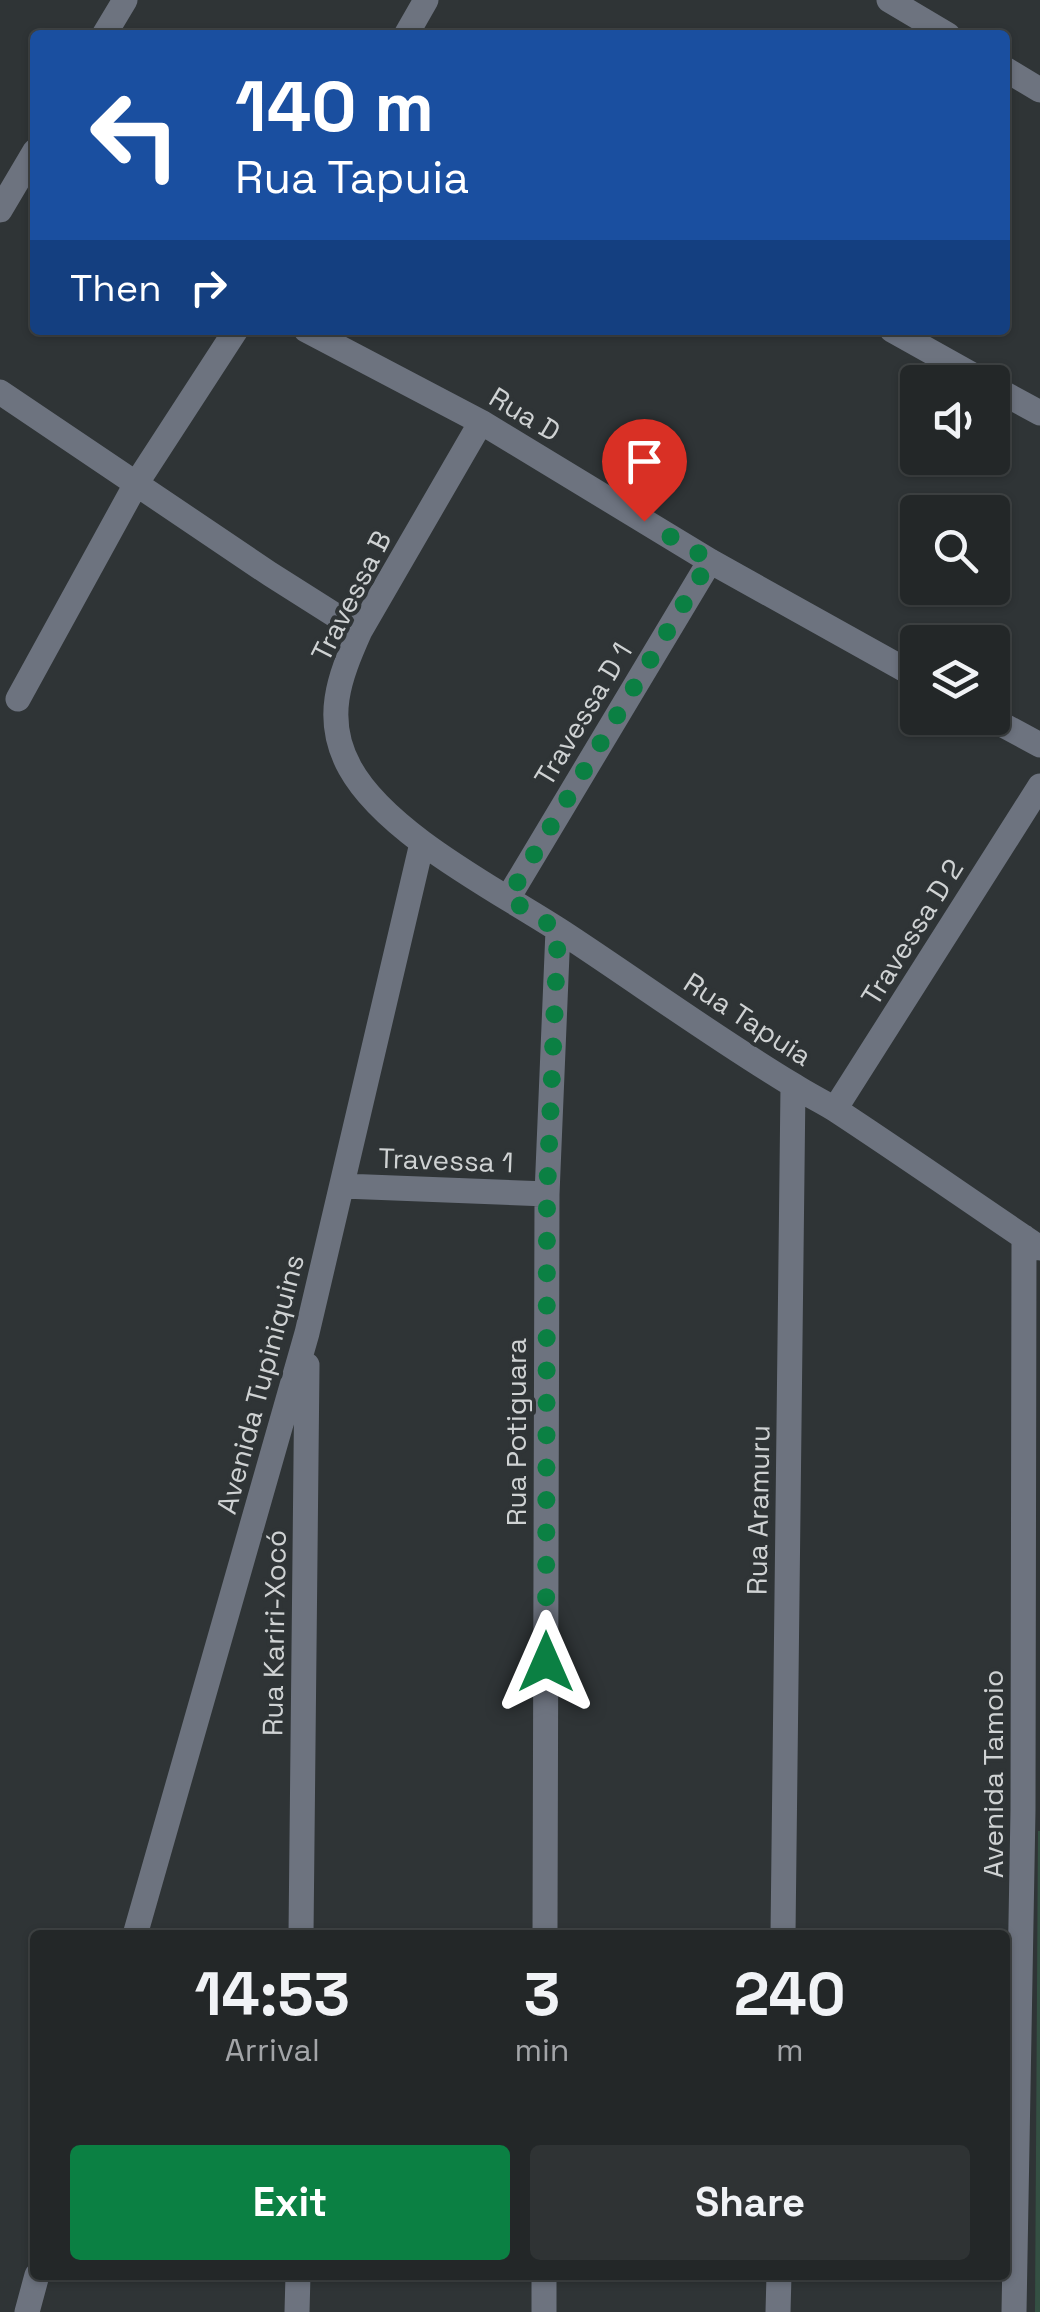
<!DOCTYPE html>
<meta charset="utf-8">
<style>
body{margin:0;font-family:"Space Grotesk",sans-serif;background:#2f3334;color:#f1f3f6;height:100vh;display:flex;flex-direction:column;font-size:38px;white-space:nowrap}
*{box-sizing:border-box;margin:0}
p{font-size:32px;color:#a3a5a8}
.icon{flex:none;width:55px;height:55px;fill:none;stroke:currentColor;stroke-width:2;stroke-linecap:round;stroke-linejoin:round}
.map{position:relative;flex:1;overflow:hidden}
.side{position:absolute;left:30px;top:1930px;width:980px;height:350px;display:flex;flex-direction:column;background:#232728;border-radius:10px;box-shadow:0 2px 8px #0004,0 0 0 2px #404445}
.side>*{flex:none}
.guide{position:absolute;left:30px;top:30px;width:980px;height:305px;border-radius:10px;box-shadow:0 2px 8px #0004,0 0 0 2px #404445;background:#1a4fa0;color:#fff;overflow:hidden}
.controls{position:absolute;left:900px;top:365px;display:grid;gap:20px}
.controls a{display:grid;place-items:center;width:110px;height:110px;border-radius:10px;background:#232728;box-shadow:0 2px 8px #0004,0 0 0 2px #404445;font-size:50px}
.pin{position:absolute;display:grid;place-items:center;width:85px;height:85px;color:#fff;margin:-102px -42px;border-radius:50% 50% 50% 0;rotate:-45deg;box-shadow:0 0 10px #0007}
.pin .icon{rotate:45deg}
.me{position:absolute;width:110px;margin:-55px;rotate:0deg;stroke-linejoin:round;filter:drop-shadow(0 0 8px #0008)}
.turn{display:flex;align-items:center;gap:35px;height:210px;padding:0 40px;font-size:45px}
.turn .icon{width:130px;height:130px;stroke-width:2.5}
.turn b{display:block;font-size:70px;line-height:85px}
.then{display:flex;align-items:center;height:95px;padding:0 40px;background:#0003;gap:20px;font-size:38px}
.eta{display:flex;justify-content:space-evenly;align-items:center;height:170px;text-align:center}
.eta b{font-size:60px;font-weight:600;line-height:70px}
.button{display:flex;gap:20px;margin-top:auto;padding:20px 40px}
.button a{flex:1;height:115px;border-radius:10px;background:#0b8043;color:#fff;font-size:40px;font-weight:600;line-height:115px;text-align:center}
.button a+a{background:#2f3334;color:#f1f3f6}
.map>svg:first-child{display:block}
</style>
<div class="map">
<svg width="1040" height="2312" viewBox="0 0 1040 2312">
<rect width="100%" height="100%" fill="#2f3436"/>
<path fill="#345043" d="M1038,1831H1040V2312H1035Z"/>
<g fill="none" stroke-linecap="round" stroke-linejoin="round">
<path stroke="#6d737f" stroke-width="25" d="M889,0L948,35
M104,35L125,0
M406,35L426,0
M1005,69L1040,90
M0,210L35,151
M306,330L481,422L710,561L918,677
M892,330L985,382
M992,387L1040,413
M0,392L270,574L360,631
M481,422L360,631C339,678 323,719 350,768C387,835 501,892 565,934C641,984 715,1038 793,1085C808,1095 824,1102 839,1112C906,1156 973,1203 1040,1248
M18,699L136,484L236,330
M990,718L1040,745
M508,898L710,561
M835,1109L1040,786
M343,1186L547,1194
M135,1935L307,1333L422,843
M301,1935L307,1365
M545,1935L547,1194L558,930
M783,1935L793,1086
M27,2312L37,2275
M297,2312L298,2275
M544,2312V2275
M778,2312L779,2275
M1014,2312L1023,1810L1024,1237"/>
</g>
<g fill="none" stroke-linecap="round" stroke-linejoin="round">
<path stroke="#0b8043" stroke-width="18" stroke-dasharray="0 32.4" d="M546,1662L547,1194L558,930L508,898L710,560L644,521"/>
</g>
<g text-anchor="middle" stroke-width="8" stroke-linejoin="round" paint-order="stroke">
<g font-size="28" fill="#cfd2d3" stroke="#2f3436">
<text transform="translate(525 414) rotate(31)" y="10">Rua D</text>
<text transform="translate(351 596) rotate(-63)" y="10">Travessa B</text>
<text transform="translate(583 714) rotate(-59)" y="10">Travessa D 1</text>
<text transform="translate(912 932) rotate(-58)" y="10">Travessa D 2</text>
<text transform="translate(748 1019) rotate(33)" y="10">Rua Tapuia</text>
<text transform="translate(446 1160) rotate(2)" y="10">Travessa 1</text>
<text transform="translate(260 1384) rotate(-75)" y="10">Avenida Tupiniquins</text>
<text transform="translate(516 1432) rotate(-90)" y="10">Rua Potiguara</text>
<text transform="translate(758 1510) rotate(-89)" y="10">Rua Aramuru</text>
<text transform="translate(274 1633) rotate(-89)" y="10">Rua Kariri-Xocó</text>
<text transform="translate(993 1774) rotate(-90)" y="10">Avenida Tamoio</text>
</g>
</g>
</svg>
<div class="controls">
<a><svg class="icon" aria-label="sound" viewBox="0 0 24 24"><path d="M4 9h4l5-4v14l-5-4H4zM17 9q2 3 0 6"/></svg></a>
<a><svg class="icon" aria-label="search" viewBox="0 0 24 24"><circle cx="10" cy="10" r="6"/><path d="M15 15l6 6"/></svg></a>
<a><svg class="icon" aria-label="layers" viewBox="0 0 24 24"><path d="M12 4l9 5-9 5-9-5zM3 14l9 5 9-5"/></svg></a>
</div>
<div class="pin" style="left:644px;top:521px;background:#d93025"><svg class="icon" aria-label="arrive" viewBox="0 0 24 24"><path d="M6 21V4h12l-3 4 3 4H6"/></svg></div>
<svg class="me" style="left:546px;top:1662px" viewBox="-20 -20 40 40"><path d="M0-17L14 15 0 8-14 15z" fill="#0b8043" stroke="#fff" stroke-width="4"/></svg>
<div class="guide">
<div class="turn"><svg class="icon" aria-label="left" viewBox="0 0 24 24"><path d="M17 20v-9H6M10 6l-5 5 5 5"/></svg><div><b>140 m</b>Rua Tapuia</div></div>
<div class="then">Then<svg class="icon" aria-label="right" viewBox="0 0 24 24"><path d="M7 20v-9h11M14 6l5 5-5 5"/></svg></div>
</div>
<section class="side">
<div class="eta">
<div><b>14:53</b><p>Arrival</p></div>
<div><b>3</b><p>min</p></div>
<div><b>240</b><p>m</p></div>
</div>
<div class="button"><a>Exit</a><a>Share</a></div>
</section>
</div>
